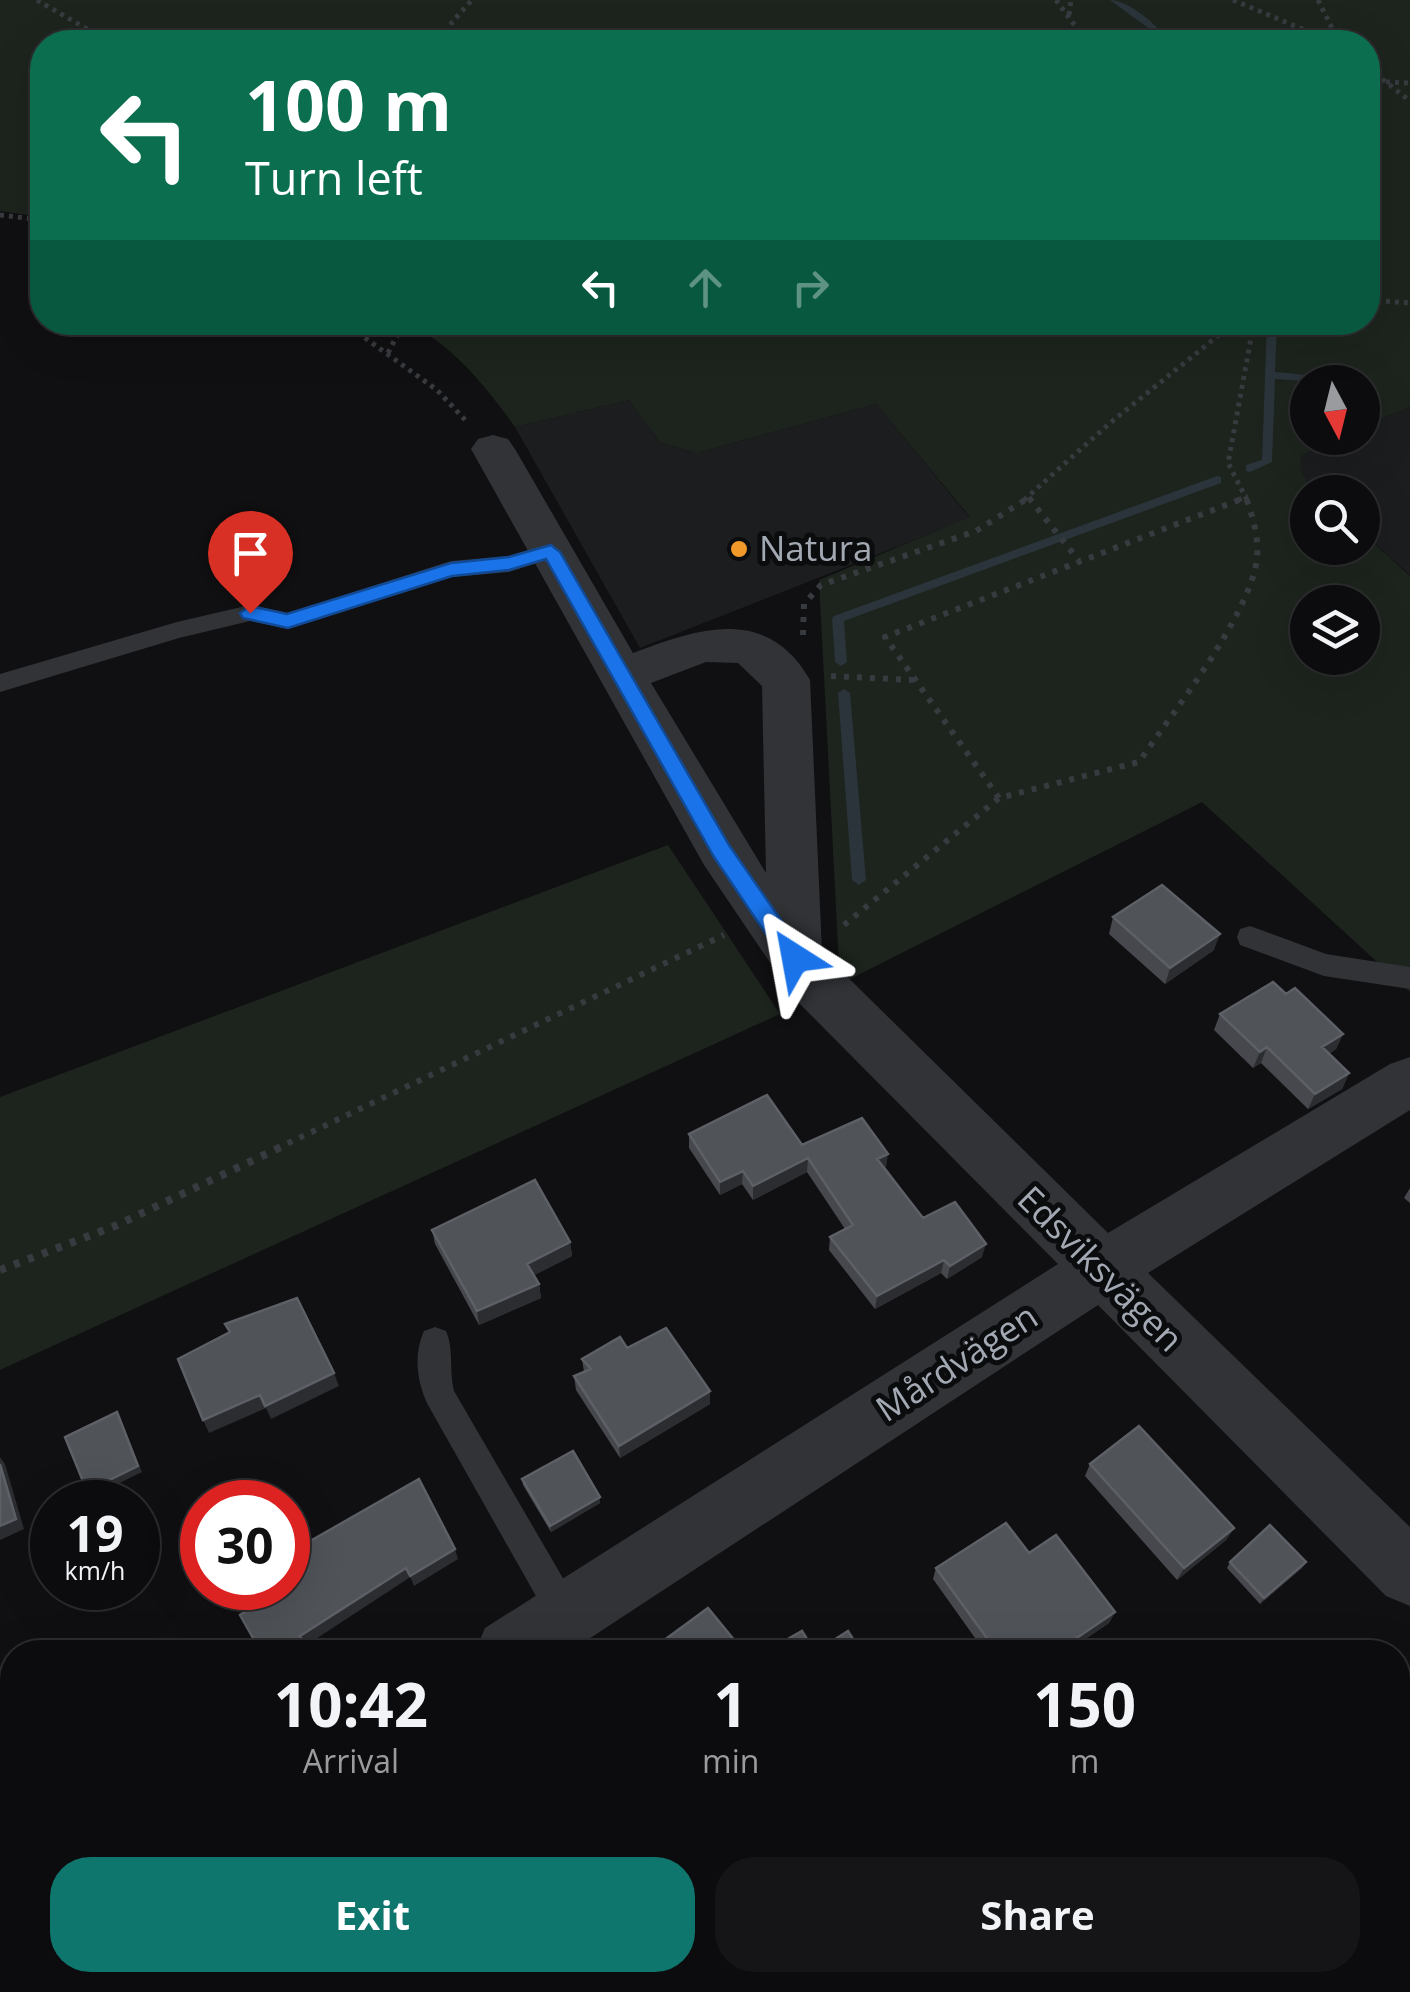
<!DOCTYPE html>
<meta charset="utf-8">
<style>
body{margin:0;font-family:"Open Sans",sans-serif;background:#151517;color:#f1f3f6;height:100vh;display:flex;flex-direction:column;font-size:38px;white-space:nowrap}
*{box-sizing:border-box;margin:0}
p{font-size:32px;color:#9a9b9e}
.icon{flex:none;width:55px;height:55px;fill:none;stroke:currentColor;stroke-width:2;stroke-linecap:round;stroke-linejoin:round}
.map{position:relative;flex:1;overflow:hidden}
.sheet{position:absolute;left:0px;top:1640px;width:1410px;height:352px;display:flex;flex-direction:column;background:#0c0c0e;border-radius:40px 40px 0 0;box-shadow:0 10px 40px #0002,0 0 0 2px #2c2c2e}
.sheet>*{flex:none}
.banner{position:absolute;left:30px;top:30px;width:1350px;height:305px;border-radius:40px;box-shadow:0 10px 40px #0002,0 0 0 2px #2c2c2e;background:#0b6e4f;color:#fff;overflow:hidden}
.needle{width:65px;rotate:173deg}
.buttons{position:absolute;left:1290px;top:365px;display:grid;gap:20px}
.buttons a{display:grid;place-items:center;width:90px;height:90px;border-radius:50%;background:#0c0c0e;box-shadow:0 10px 40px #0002,0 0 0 2px #2c2c2e;font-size:50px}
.speed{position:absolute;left:30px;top:1480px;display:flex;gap:20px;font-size:50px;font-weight:700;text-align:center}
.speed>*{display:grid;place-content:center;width:130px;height:130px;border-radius:50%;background:#0c0c0e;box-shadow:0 10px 40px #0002,0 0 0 2px #2c2c2e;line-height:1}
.speed small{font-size:25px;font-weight:400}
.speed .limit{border:15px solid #d22;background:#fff;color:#111}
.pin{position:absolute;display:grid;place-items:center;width:85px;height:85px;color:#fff;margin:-102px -42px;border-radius:50% 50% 50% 0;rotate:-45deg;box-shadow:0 0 10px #0007}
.pin .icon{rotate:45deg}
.me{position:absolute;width:110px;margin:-55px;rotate:326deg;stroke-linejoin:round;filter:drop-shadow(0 0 8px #0008)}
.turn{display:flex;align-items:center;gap:35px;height:210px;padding:0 50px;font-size:45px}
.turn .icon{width:130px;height:130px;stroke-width:2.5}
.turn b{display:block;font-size:70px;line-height:85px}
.lanes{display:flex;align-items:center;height:95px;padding:0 50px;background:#0003;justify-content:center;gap:50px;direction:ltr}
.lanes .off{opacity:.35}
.eta{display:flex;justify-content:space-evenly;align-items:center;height:170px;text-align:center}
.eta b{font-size:60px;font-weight:700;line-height:70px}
.primary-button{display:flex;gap:20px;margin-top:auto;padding:20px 50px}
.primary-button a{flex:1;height:115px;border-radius:40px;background:#0f766e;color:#fff;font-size:40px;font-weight:700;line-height:115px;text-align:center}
.primary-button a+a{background:#151517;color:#f1f3f6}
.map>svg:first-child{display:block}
</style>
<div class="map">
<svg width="1410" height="1992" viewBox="0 0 1410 1992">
<rect width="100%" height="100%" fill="#101012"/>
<path fill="#1c1d1f" d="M629,400L660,442L696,453L876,404L970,518L640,648L515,427Z
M1410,407V575L1363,533L1362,492H1318L1304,480L1300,467L1302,455L1338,438H1362L1363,426Z"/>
<path fill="#1d241d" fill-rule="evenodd" d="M0,0H1410V407L1363,426L1362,382H1308V438H1338L1302,455C1298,473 1305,481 1318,492H1308V548H1362L1363,533L1410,576V992L1202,802L848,980L839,965L819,580L970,517L876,404L696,453L660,442L629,400L515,427C488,389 450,341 406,323L1368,322V42H42V217L0,211ZM1308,602H1362V658H1308Z
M668,845L780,1014L0,1370V1097Z"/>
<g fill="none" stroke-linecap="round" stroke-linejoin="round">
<path fill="#2a343a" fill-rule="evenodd" d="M1110,0C1127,0 1162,26 1166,42H1158L1155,33Z
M1267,322H1277L1275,372L1351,379L1356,382H1319L1275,379L1272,462L1250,472L1246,471V465L1262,460Z
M1217,476L1221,477V483L844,621L847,662L841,666L835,662L832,619L834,616Z
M844,689L850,693L866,880L859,885L852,880L838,693Z"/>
<path stroke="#373a3e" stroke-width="5" stroke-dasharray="4 5" stroke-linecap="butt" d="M37,0L109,42
M1056,0L1087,42
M1233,0L1333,42
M1318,0L1339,42
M1069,15L1071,0
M445,42L452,22L472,0
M496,42L529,37L553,42
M1368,68L1410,101
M1368,81L1410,83
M0,215L42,220
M1368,300L1410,303
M343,322L437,390L468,423
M388,353L404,322
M1029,497L1031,500
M1024,500L1110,423L1235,322
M1238,500L1248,496
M1247,500L1228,463L1254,322"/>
<path stroke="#373a3e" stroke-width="6" stroke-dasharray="5 8" stroke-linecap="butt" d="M1029,498L1079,561
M803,635L804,604L821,585L976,531L1028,498
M831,676L913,680
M999,798L885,637L1244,498
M844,925L999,798L1139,762C1173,712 1249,617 1257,559C1259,538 1253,517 1246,498
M276,1149L724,935"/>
<path stroke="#373a3e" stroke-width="8" stroke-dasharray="6 9" stroke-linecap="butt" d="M0,1270L115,1226L281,1147"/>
<path fill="#313337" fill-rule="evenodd" d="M551,543L559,546V556L509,572L452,577L288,629L250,621L179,638L0,692V674L177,622L250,605L288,613L451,561L508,556Z
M1250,926L1326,954L1410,967V989L1324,976L1240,945L1237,937L1240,929Z
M435,1327L446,1331C454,1349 449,1371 454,1391L578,1604L583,1616L578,1628L566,1633L554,1628L428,1405C417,1382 413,1355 424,1331Z"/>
<path fill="#313337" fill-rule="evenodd" d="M493,435L508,439L515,449L633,653C699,628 767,605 810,680L822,952L1108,1233L1390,1064L1410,1057V1110L1148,1273L1410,1527V1606L1386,1596L1098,1305L569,1652H475L485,1628L1058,1264L794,998L704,865L471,449L478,439ZM706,662L738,663L762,686L766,873L651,683Z
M12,1943V1980H53L48,1992H0V1949Z
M606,1980H685L690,1992H611Z"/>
</g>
<path fill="#46484d" d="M1113,917L1214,950L1165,984L1109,934Z
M1286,994L1343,1034L1336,1049L1329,1054L1349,1073L1342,1089L1308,1109L1261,1063L1253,1068L1214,1030L1220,1014Z
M689,1134L802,1145L886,1168L923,1218L982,1257L947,1279L941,1273L875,1309L829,1250L830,1237L845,1229L807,1172L753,1200L742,1184L720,1195L689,1148Z
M1410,1188V1203L1404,1198Z
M432,1230L570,1242L572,1256L534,1275L539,1284L541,1298L479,1325L435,1244Z
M627,1348L710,1391V1404L620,1458L576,1390L574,1376L584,1372L582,1359Z
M1090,1464L1234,1528L1226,1540L1177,1580L1085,1476Z
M522,1479L600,1497V1503L551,1532L523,1485Z
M1029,1553L1115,1612L1109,1623L1066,1652H985L933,1579L936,1568Z
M1230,1562H1306L1302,1568L1260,1604L1227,1568Z
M1398,1901L1405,1985L1399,1988L1392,1980H1398Z"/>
<path fill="#2c2d31" d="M1220,934L1214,950L1165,984L1170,968Z
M1343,1034L1336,1049L1315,1063L1322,1047Z
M1267,1047L1261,1063L1253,1068L1260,1052Z
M1349,1073L1342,1089L1308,1109L1315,1094Z
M888,1154L886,1168L876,1172L877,1159Z
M808,1158L807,1172L753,1200V1186Z
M743,1171L742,1184L720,1195V1182Z
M570,1242L572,1256L529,1278L527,1264Z
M986,1244L982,1257L947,1279L950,1266Z
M944,1260L941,1273L875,1309L877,1296Z
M539,1284L541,1298L479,1325L477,1311Z
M334,1373L339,1386L271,1419L265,1406Z
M710,1391V1404L620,1458L619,1446Z
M260,1395L266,1408L209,1433L203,1420Z
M117,1412L142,1472L91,1497L87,1491Z
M0,1457L5,1464L24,1529L0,1540Z
M600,1497V1503L551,1532L550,1526Z
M1234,1528L1226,1540L1177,1580L1184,1568Z
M455,1549L458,1559L414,1586L410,1576Z
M1306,1562L1302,1568L1260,1604L1264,1598Z
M406,1568L409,1578L305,1646L300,1636Z
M1115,1612L1109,1623L1066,1652H1056Z
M307,1980H310L313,1987L307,1992H291Z
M763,1980H769L755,1992H749Z"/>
<path fill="#505358" stroke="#5d6066" stroke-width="2.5" d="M1162,885L1220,934L1170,968L1113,917Z
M1273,982L1286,994L1295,988L1343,1034L1322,1047L1349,1073L1315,1094L1267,1047L1260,1052L1220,1014Z
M767,1095L802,1145L862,1118L888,1154L877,1159L923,1218L955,1202L986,1244L950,1266L944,1260L877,1296L830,1237L853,1225L808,1158L753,1186L743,1171L720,1182L689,1134Z
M535,1180L570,1242L527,1264L539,1284L477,1311L432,1230Z
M297,1298L334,1373L265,1406L260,1395L203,1420L178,1359L230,1332L225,1324Z
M666,1328L710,1391L619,1446L574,1376L591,1369L582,1359L620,1337L627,1348Z
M117,1412L138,1466L87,1491L65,1437Z
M1139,1426L1234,1528L1184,1568L1090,1464Z
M573,1451L600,1497L550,1526L522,1479Z
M0,1464L16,1519L0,1526Z
M419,1479L455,1549L410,1576L406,1568L300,1636L309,1652H261L240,1615L283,1588H288V1584L303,1575L291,1552Z
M1006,1523L1029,1553L1056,1535L1115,1612L1056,1652H997L936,1568Z
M1270,1525L1306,1562L1264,1598L1230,1562Z
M708,1608L744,1652H648Z
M802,1631L815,1652L848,1631L861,1652H765Z
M1398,1696L1410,1709V1745L1398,1757Z
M12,1737V1856L0,1826V1794L8,1790L0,1773V1744Z
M1410,1890V1980L1405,1985L1398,1976V1901Z
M135,1980H307V1981L291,1992H117Z
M693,1980H763L749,1992H700Z"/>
<path fill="#1a73e8" stroke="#114b97" stroke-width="2.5" d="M551,545L560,552L729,845L803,952V965H787L714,857L546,559L509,570L452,576L288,628L243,618L240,613L250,606L287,614L451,563L509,557Z"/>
<circle fill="#f0992a" stroke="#0b0c0d" stroke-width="4" cx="739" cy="549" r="10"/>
<g text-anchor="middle" stroke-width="10" stroke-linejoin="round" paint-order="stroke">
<g font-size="35" fill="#a2a9b3" stroke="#0b0c0d" text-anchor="start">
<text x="759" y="561">Natura</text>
</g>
<g font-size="35" fill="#a2a9b3" stroke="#0b0c0d">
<text transform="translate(1100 1269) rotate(45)" y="12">Edsviksvägen</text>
<text transform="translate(957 1363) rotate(-33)" y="12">Mårdvägen</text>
</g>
</g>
</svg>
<div class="buttons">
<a><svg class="needle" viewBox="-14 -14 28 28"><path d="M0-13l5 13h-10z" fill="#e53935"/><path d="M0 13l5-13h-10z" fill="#9a9b9e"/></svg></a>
<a><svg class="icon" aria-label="search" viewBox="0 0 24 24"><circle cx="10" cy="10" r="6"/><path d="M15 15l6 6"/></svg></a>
<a><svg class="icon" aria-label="layers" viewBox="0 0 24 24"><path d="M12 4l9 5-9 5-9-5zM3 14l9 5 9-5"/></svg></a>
</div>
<div class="speed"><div>19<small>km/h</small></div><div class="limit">30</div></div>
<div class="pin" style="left:250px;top:613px;background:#d93025"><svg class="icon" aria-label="arrive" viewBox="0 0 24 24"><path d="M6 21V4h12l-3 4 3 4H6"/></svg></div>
<svg class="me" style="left:795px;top:958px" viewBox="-20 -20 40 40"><path d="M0-17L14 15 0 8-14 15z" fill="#1a73e8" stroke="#fff" stroke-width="4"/></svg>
<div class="banner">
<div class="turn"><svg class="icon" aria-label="left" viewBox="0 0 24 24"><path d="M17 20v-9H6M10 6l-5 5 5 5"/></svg><div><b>100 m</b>Turn left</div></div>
<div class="lanes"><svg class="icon" aria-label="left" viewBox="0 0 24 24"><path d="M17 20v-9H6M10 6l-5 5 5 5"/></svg><svg class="icon off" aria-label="ahead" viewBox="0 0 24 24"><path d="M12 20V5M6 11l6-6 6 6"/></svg><svg class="icon off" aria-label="right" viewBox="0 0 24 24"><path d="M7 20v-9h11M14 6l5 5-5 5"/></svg></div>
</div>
<section class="sheet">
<div class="eta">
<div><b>10:42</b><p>Arrival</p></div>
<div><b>1</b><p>min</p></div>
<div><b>150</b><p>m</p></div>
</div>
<div class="primary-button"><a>Exit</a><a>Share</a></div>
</section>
</div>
